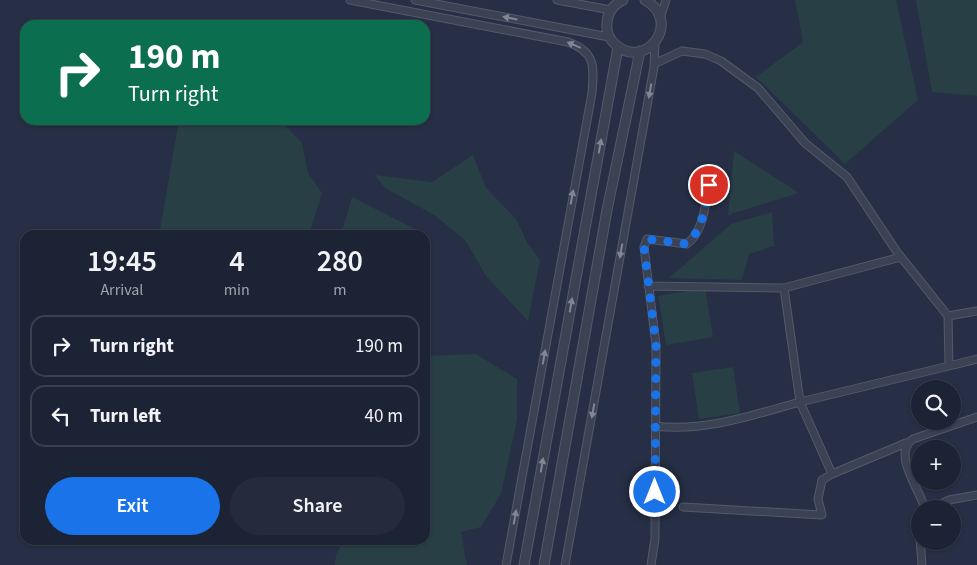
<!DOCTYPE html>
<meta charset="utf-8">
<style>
body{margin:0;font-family:"Source Sans 3",sans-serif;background:#252b3c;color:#f1f3f6;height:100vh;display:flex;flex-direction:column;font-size:19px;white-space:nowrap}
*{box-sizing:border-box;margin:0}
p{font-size:16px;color:#a0a4ac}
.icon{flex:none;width:28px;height:28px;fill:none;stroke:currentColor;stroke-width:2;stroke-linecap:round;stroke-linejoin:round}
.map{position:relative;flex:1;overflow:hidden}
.details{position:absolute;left:20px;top:230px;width:410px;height:315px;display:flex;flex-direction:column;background:#1c2334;border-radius:15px;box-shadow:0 1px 4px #0004,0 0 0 1px #3a404f}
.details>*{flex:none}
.top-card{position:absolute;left:20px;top:20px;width:410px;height:105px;border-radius:15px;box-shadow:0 1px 4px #0004,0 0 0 1px #3a404f;background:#0b6e4f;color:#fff;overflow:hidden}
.buttons{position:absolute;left:911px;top:380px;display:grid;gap:10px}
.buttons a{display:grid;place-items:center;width:50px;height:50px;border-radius:50%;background:#1c2334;box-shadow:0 1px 4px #0004,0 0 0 1px #3a404f;font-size:25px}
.pin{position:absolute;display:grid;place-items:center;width:42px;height:42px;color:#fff;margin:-21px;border:2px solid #fff;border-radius:50%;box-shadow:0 1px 5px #0007}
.me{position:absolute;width:55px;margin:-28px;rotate:0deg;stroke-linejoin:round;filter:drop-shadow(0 0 4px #0008)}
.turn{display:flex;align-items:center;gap:18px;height:105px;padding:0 25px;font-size:22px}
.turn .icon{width:65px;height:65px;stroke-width:2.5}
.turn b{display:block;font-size:35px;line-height:42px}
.eta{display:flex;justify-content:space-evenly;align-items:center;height:85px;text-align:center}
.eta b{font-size:30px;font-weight:600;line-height:35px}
.cta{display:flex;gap:10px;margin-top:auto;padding:10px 25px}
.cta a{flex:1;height:58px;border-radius:30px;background:#1a73e8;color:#fff;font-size:20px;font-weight:600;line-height:58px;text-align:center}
.cta a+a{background:#252b3c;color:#f1f3f6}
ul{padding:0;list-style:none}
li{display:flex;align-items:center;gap:15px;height:62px;margin:0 10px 8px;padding:0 15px;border:2px solid #3a404f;border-radius:15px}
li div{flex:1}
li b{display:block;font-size:19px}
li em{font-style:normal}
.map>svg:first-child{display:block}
</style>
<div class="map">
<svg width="977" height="565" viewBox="0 0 977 565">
<rect width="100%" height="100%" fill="#262f45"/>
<path fill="#283f45" d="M795,0H896L918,100L845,164L756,77L803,42Z
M916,0H977V96L932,92Z
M179,120H280L302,143L308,173L322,193L309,235H159Z
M734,151L799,193L728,215Z
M473,155L486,188L516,219L528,244L540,260L528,321L486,276L465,240L434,215L385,188L375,175L432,182Z
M352,197L417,230L422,235H341Z
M772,212L774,246L749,254L742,280L669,278L731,224Z
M705,288L713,337L666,345L658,296Z
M476,354L517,379V420L501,494L481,527L461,532L467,565H335L336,555L344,540H425V356Z
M733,367L740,413L699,419L692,373Z
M25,413V504L19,500V419Z"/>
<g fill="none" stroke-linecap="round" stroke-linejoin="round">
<g stroke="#535a6b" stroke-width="9">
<path id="minor" d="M350,0L568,42C596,52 594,67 592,93L506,565
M415,0L609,37
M557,0L611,10
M660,18L666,0
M654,64L682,51L705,54L721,61L758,88L805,143L847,177L897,252L948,316L949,366L977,359
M648,286L784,288
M948,316L977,311
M655,426C705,432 753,415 800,402L784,288L901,257
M906,443L832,474L800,402L949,366
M683,507L822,515L818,499L822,480L832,474
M923,509V503C916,485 893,452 913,439L977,417
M929,509L949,500L977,495
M920,539L922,565
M565,565L654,67L655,42
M651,565L655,539L656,345L644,247L647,239L687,244C704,231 705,205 709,185"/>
</g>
<g stroke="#535a6b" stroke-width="11">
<path id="tertiary" d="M623,0C613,5 607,13 607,24C606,32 610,40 616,45C646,71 683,21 645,0
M524,565L618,47
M544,565L607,210L640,51"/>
</g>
<use href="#minor" stroke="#3b4254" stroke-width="7"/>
<use href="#tertiary" stroke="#3b4254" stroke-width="9"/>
</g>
<defs><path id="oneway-solid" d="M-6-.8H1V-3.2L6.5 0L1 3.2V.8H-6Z" transform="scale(1.25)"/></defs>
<g fill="#808697">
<use href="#oneway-solid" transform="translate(510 18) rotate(-169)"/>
<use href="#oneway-solid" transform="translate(574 45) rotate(-157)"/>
<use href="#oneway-solid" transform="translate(650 91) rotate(100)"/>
<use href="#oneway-solid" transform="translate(600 146) rotate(-80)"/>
<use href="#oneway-solid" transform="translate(572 197) rotate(-80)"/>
<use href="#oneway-solid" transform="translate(621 251) rotate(100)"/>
<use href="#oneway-solid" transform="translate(571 305) rotate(-80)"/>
<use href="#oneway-solid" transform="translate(544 357) rotate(-80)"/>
<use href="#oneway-solid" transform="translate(593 411) rotate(100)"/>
<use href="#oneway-solid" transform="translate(542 465) rotate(-80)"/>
<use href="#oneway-solid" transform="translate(515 517) rotate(-80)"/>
</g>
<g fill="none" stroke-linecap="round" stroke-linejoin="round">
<path stroke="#1a73e8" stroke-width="9" stroke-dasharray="0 16.2" d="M655,492L656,345L644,247L647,239L686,244C703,231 705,205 709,185"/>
</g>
</svg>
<div class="buttons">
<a><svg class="icon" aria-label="search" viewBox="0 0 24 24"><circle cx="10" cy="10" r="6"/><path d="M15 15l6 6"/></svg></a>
<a>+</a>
<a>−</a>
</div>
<div class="pin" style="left:709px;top:185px;background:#d93025"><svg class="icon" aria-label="arrive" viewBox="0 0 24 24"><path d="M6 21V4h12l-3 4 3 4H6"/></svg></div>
<svg class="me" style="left:655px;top:492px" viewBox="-20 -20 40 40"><circle r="17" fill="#1a73e8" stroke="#fff" stroke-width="3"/><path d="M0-11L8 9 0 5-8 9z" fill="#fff"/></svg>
<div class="top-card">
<div class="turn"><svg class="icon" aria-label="right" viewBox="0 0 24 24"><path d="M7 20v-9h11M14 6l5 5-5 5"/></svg><div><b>190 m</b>Turn right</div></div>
</div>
<section class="details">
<div class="eta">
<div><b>19:45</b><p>Arrival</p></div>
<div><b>4</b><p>min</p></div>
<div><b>280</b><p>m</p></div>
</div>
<ul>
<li><svg class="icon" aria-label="right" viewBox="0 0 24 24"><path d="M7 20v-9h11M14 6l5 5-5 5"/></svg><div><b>Turn right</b></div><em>190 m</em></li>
<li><svg class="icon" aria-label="left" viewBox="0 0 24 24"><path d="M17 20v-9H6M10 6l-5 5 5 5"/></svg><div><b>Turn left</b></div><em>40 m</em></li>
</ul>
<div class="cta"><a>Exit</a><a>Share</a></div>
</section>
</div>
